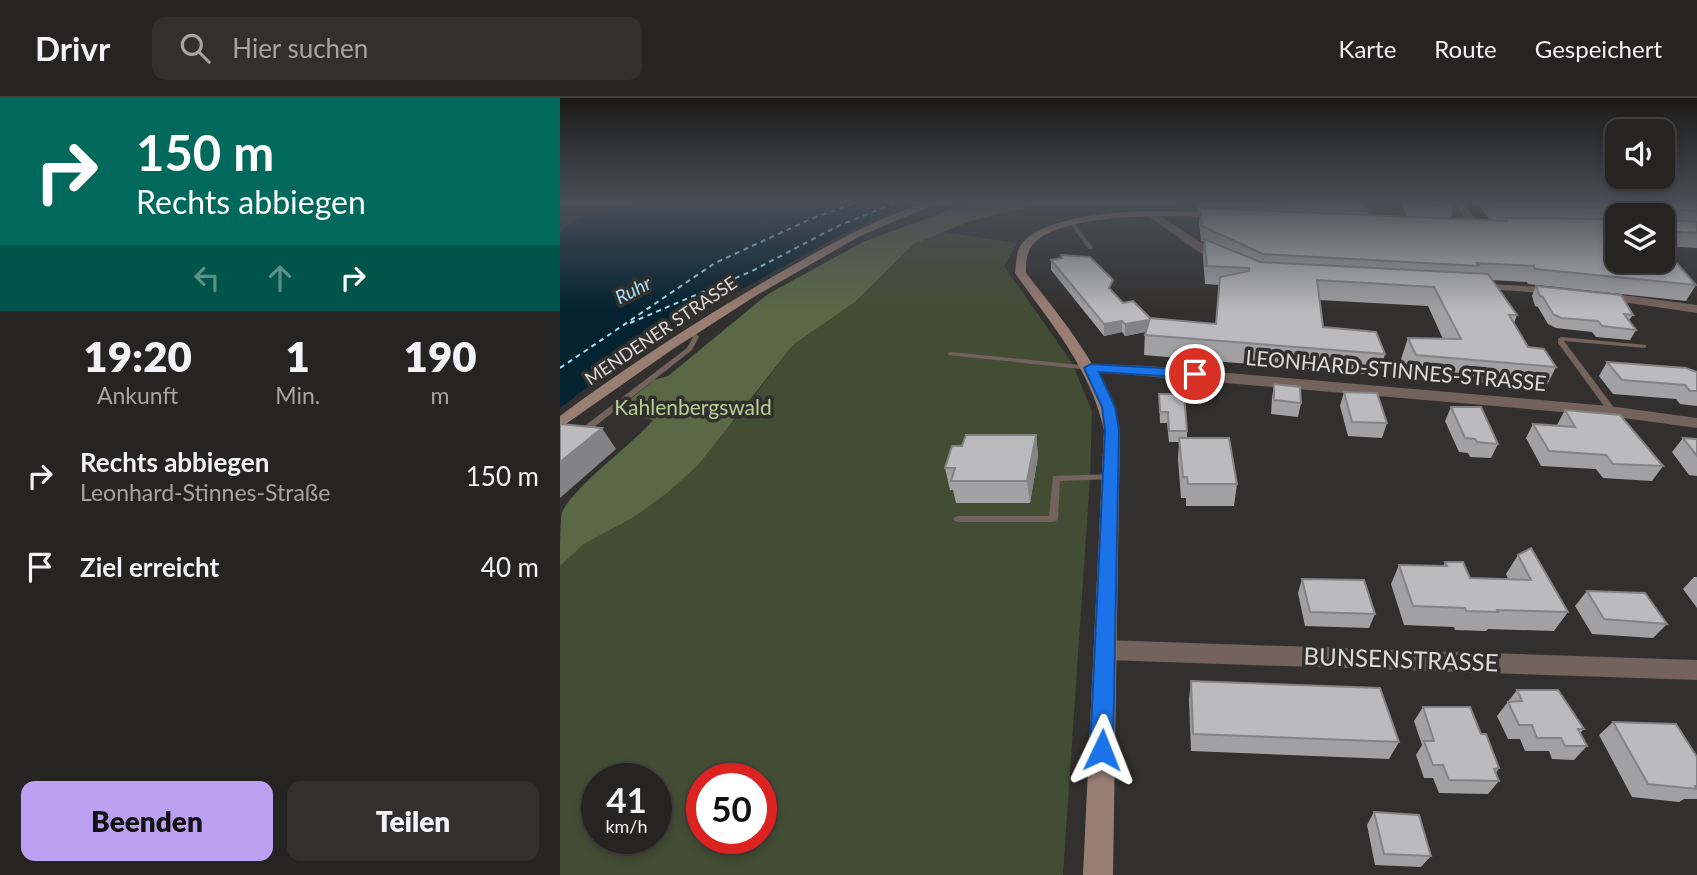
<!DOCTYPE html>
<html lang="de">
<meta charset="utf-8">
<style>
body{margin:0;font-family:Lato,sans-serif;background:#32302f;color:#f1f3f6;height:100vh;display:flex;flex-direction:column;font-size:26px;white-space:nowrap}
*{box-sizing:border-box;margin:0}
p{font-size:23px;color:#a4a4a5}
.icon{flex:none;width:38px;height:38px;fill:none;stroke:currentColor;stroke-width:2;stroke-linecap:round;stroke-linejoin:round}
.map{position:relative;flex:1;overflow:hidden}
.sheet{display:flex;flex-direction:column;background:#262422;width:560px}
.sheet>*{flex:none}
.hud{background:#00695c;color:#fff;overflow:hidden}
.tools{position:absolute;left:1045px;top:21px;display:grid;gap:14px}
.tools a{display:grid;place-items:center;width:70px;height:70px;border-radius:14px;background:#262422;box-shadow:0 4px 10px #0003,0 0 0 2px #424140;font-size:35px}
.speed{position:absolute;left:21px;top:665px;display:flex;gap:14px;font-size:35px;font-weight:700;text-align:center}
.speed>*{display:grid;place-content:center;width:91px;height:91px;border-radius:50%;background:#262422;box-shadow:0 4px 10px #0003,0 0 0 2px #424140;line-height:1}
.speed small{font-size:18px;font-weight:400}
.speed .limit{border:10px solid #d22;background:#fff;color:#111}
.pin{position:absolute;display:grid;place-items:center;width:60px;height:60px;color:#fff;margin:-30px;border:4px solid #fff;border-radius:50%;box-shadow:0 2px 7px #0007}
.me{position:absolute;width:77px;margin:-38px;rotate:2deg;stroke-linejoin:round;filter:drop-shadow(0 0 5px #0008)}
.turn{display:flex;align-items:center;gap:24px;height:147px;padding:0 21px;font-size:32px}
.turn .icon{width:91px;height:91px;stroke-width:2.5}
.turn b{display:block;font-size:49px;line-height:60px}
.lanes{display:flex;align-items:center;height:66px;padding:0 21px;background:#0003;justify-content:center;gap:35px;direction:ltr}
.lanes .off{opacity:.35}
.eta{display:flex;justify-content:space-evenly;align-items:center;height:119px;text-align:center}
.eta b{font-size:42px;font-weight:800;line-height:49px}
.primary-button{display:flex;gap:14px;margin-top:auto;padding:14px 21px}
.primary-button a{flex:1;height:80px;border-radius:14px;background:#bca0f2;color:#111;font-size:28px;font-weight:800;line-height:80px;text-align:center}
.primary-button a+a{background:#32302f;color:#f1f3f6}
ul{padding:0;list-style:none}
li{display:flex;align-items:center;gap:21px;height:91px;padding:0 21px}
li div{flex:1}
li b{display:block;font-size:26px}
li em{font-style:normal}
header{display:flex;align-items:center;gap:42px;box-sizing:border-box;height:98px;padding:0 35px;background:#262422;border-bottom:2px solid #424140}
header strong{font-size:33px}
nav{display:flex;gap:38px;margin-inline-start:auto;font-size:24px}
.search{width:490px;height:63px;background:#32302f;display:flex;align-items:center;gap:18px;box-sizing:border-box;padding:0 24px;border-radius:14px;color:#a4a4a5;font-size:26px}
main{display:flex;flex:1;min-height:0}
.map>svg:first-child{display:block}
</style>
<header>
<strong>Drivr</strong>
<div class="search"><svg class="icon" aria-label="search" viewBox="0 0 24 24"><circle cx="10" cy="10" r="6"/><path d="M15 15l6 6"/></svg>Hier suchen</div>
<nav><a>Karte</a><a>Route</a><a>Gespeichert</a></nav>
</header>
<main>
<section class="sheet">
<div class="hud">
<div class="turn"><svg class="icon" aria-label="right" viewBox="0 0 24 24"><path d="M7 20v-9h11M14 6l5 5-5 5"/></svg><div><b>150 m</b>Rechts abbiegen</div></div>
<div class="lanes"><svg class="icon off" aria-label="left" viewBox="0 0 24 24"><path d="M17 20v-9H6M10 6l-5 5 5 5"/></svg><svg class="icon off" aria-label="ahead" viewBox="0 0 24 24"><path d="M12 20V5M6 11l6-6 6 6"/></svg><svg class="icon" aria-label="right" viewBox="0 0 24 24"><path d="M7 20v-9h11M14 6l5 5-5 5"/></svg></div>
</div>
<div class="eta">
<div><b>19:20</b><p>Ankunft</p></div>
<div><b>1</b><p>Min.</p></div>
<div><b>190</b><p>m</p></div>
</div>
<ul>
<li><svg class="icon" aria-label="right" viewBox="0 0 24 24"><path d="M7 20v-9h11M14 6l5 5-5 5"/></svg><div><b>Rechts abbiegen</b><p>Leonhard-Stinnes-Straße</p></div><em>150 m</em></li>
<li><svg class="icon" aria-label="arrive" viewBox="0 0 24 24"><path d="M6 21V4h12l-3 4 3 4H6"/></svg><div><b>Ziel erreicht</b></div><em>40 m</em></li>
</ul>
<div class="primary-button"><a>Beenden</a><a>Teilen</a></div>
</section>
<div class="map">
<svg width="1137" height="777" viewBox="0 0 1137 777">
<rect width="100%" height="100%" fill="#32302e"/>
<path fill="#434d34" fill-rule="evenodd" d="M613,104H838L842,110L891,113L897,123L620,113Z
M383,134L457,145L444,168L512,265L532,313L530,380L503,777H0V468L24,446L74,419L178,319L233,247L295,204L354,146ZM37,681H96V740H37ZM142,681H201V740H142Z"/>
<path fill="#5b6846" d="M411,104H490L410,123L354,146L295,204L233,247L138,367L107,395L74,419L24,446L0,468C0,456 0,423 2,414C17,385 69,350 93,322L55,314L94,282L108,278L208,196L303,144Z"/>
<path fill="#032330" d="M73,104H356L326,115L279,138L169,198L82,248L0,310V134L14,122Z"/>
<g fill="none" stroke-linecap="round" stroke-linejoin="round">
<path stroke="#a6def8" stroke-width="2" stroke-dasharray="5 4.5" stroke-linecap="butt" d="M70,225L192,173L276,129L337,104
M0,270L155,165L253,120L298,104"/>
<path fill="#74625c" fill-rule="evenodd" d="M510,124H514L533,150L532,151H528L510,125Z
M131,231L133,232L139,239L132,252L24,337H18L17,335L18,333L127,250L133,239L128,233Z
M1001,239L1086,247V249L1084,250L1004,243L1055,311L1056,313L1055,315H1049L998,245V241Z
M390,254L531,268L534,270L531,272L388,257V255Z
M552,376L555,377L556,379L555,381L500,383L498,421L496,423L493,424H398L395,423L393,421L395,419L398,418H489L493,378Z"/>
<path fill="#74625c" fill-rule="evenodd" d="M895,104H903L919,128L917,130H911Z
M588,114H594L668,162L659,164L639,154L588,118Z
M914,185L998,190L1004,193L998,196L910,190L908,188Z
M1040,194L1137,207V215L1036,200V196Z
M531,266L588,268L1049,308L1137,320V330L1049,318L526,273L524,270Z
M545,542L1137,562V582L545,562L537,559L534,552L537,545Z"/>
<path fill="#997e73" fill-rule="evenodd" d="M367,104H380L300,138L197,197L113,251L0,330V318C69,267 140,221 214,178C263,150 312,122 367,104Z
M578,113L664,114L669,117L664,120C624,118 488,111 469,153C466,159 466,169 466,175C504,224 544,270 560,332L553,777H523L544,332C530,269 491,226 455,175C456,168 456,160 458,153C470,120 549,115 578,113Z"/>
</g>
<path fill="#a1a0a3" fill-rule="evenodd" d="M638,104H804L809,113L808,117L847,119L841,104H892L894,108L890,120L930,122L917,104H1137V150L1103,148L1136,187L1126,203L968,186L967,184L932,182L957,217L954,225L968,249L996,269L985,291L849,278L841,261L848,240L883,241L868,208L759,202L763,229L825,256L819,277L584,257L585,234L565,238L562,234L544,238L491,172V162L501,161V157L553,194L563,205L590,220L656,226L659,187L645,186L643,158L644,144L641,143L639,124L640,113H638ZM1057,117H1102V163H1057Z
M976,188L1073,217L1069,222L1076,232L1070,242L1036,239L1032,234L996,230L988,226L978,209L975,208L972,198Z
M1047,264L1137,274V308L1120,306L1116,301L1053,296L1039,278Z
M714,286L741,305L738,319L711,316L712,300Z
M784,294L827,325L822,340L788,338L780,308Z
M599,296L627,333V340L677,386L674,408H626V400H621L618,361L619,344H609L607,325H600Z
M891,309L938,346L931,360L910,359L908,355L899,354L885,323Z
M1005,312L1103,368L1092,383L1043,380L1036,371L981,368L966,340L973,326L998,328L997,327Z
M476,337L478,358L470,405H396L393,392H390L385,370L402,348Z
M1123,340L1137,341V378L1129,377L1112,354Z
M958,457L1008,514L994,533L928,531L926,533L895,532L894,529L844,527L831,486L839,467L883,468L885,464L910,480L948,481L946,476Z
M1134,479H1137V510L1123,491Z
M742,481L815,516L809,530L745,528L738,495Z
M1027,493L1107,526L1093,540L1032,536L1015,508Z
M631,583L839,644L829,661L631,653L629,601Z
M957,592L1024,631L1020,635L1027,648L1014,662L992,661L989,653H965L960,641H948L937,618Z
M863,609L921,636L939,670L936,675L939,683L928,696L879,695L873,680H864L856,657L862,647L854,623Z
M1053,624L1137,659V701H1124L1119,704L1072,699L1039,637Z
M814,714L871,758L861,769L815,767L807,727Z"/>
<path fill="#838284" d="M591,221V233L565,238V226Z
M562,223V234L544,238V226Z
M42,330L56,351L0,400V364Z
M476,337L478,358L470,405L467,383Z"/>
<path fill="#bbbabd" stroke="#838284" stroke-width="2" d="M638,104H804L809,113L639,108Z
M850,104H892L894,108L851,106Z
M932,104H1137V113L1110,111L1107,120L1110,122L1137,124V135L1102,133V117H1065L1067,113L1064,110L937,109Z
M640,110L947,123L945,120L1057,121V163H1102V148L1136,187L975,171L974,168L917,165L919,168L703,156L642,128Z
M644,141L700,164L928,176L957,217H949L968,249L984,251L996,269L856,257L848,240L901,241L874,189L757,182L763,229L816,234L825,256L585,237L590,220L656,226L660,179L689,173V170L647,168Z
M501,157L530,159L553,182L549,190L563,205L573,203L590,220L589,222L565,226L562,223L544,226L491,162L502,160Z
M976,188L1061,197L1073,217L1064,216L1076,232L1042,228L1038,223L1001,220L993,216L983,199L980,198Z
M1047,264L1126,270L1137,274V293H1130L1125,287L1062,282Z
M714,286L740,289L741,305L714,302Z
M784,294L817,295L827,325L792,324Z
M599,296H624L627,333H609L608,314H600Z
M891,309H921L938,346L917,344L915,341L905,340Z
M1005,312L1060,317L1103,368L1053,366L1046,357L989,353L973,326L1015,329Z
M0,326L42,330L0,364Z
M406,337H476L467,383H391L395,370H385L392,348H402Z
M619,340H669L677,386H628L627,379H623Z
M1123,340L1137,341V358Z
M971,450L1008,514L937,512L938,514L906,513L905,510L853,508L839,467L887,468L885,464H903L910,480L971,482L958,457Z
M742,481L804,482L815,516L750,514Z
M1027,493L1085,495L1107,526L1044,521Z
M631,583L820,590L839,644L633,636Z
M957,592H998L1024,631H1018L1027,648H1005L1001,640H977L972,627H959L948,604L962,603Z
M863,609H910L921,636H926L939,670L934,671L939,683L889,682L883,667H873L864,643H874Z
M1053,624L1116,626L1137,659V688H1135L1137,691L1088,686Z
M814,714L859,717L871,758L824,756Z"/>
<linearGradient id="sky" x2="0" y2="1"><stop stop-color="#1c1a19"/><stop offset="0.49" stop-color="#494e57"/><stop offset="1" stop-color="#494e57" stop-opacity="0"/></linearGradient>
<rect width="1137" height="213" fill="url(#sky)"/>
<path fill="#1a73e8" stroke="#114b97" stroke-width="2" d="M531,266L635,272L641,276L635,280L539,274L555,309L559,332L553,652L550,660L542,663L534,660L530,652L545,332L542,309L524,270Z"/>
<g text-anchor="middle" stroke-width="7" stroke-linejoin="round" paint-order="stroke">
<g font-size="18" fill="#dcdbd9" stroke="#32302e">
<text transform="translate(101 233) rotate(-34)" y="6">MENDENER STRASSE</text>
</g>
<g font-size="19" font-style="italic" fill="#a6def8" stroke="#32302e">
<text transform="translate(73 192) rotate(-27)" y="7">Ruhr</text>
</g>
<g font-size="21" fill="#dcdbd9" stroke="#32302e">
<text transform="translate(836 273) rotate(5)" y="7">LEONHARD-STINNES-STRASSE</text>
</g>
<g font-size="21" fill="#b8cf93" stroke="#32302e">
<text x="133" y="317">Kahlenbergswald</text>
</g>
<g font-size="24" fill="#dcdbd9" stroke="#32302e">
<text transform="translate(841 562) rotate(2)" y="8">BUNSENSTRASSE</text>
</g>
</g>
</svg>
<div class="tools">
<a><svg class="icon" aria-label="sound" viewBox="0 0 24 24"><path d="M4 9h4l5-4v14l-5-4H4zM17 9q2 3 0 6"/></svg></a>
<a><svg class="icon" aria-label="layers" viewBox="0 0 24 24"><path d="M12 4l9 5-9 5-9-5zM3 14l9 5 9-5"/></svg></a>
</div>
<div class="speed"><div>41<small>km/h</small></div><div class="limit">50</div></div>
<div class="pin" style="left:635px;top:276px;background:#d93025"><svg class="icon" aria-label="arrive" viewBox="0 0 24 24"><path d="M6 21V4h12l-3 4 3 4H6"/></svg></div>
<svg class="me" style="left:542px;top:652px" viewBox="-20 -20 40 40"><path d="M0-17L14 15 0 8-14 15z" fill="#1a73e8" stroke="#fff" stroke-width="4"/></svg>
</div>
</main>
